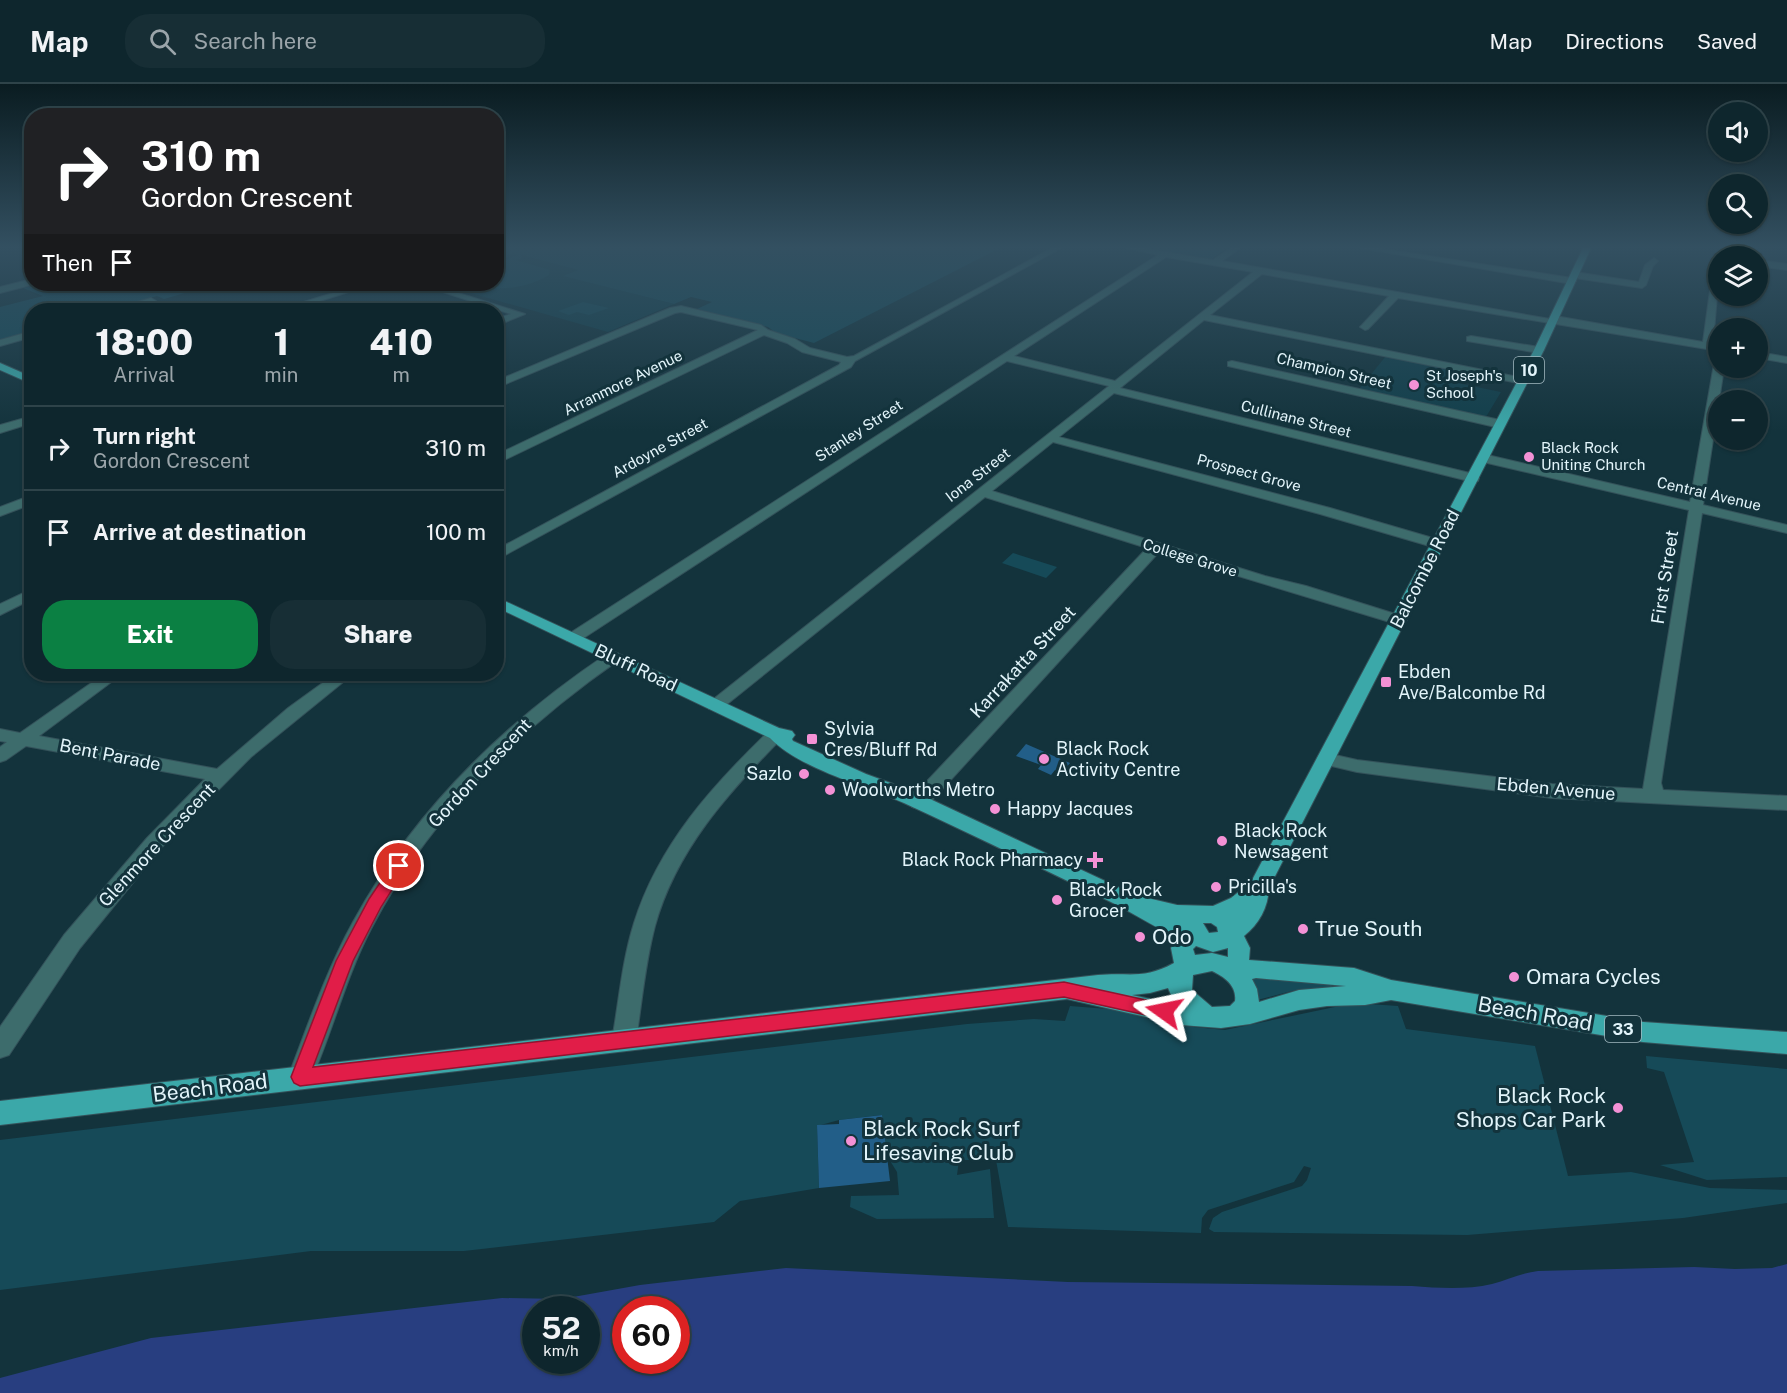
<!DOCTYPE html>
<meta charset="utf-8">
<style>
body{margin:0;font-family:"Public Sans",sans-serif;background:#172e35;color:#f1f3f6;height:100vh;display:flex;flex-direction:column;font-size:22px;white-space:nowrap}
*{box-sizing:border-box;margin:0}
p{font-size:20px;color:#9ba5aa}
.icon{flex:none;width:33px;height:33px;fill:none;stroke:currentColor;stroke-width:2;stroke-linecap:round;stroke-linejoin:round}
.map{position:relative;flex:1;overflow:hidden}
.side{position:absolute;left:24px;top:219px;width:480px;height:378px;display:flex;flex-direction:column;background:#0e262d;border-radius:24px;box-shadow:0 2px 4px #0004,0 0 0 2px #2e4349}
.side>*{flex:none}
.top-card{position:absolute;left:24px;top:24px;width:480px;height:183px;border-radius:24px;box-shadow:0 2px 4px #0004,0 0 0 2px #2e4349;background:#202124;color:#fff;overflow:hidden}
.controls{position:absolute;left:1708px;top:18px;display:grid;gap:12px}
.controls a{display:grid;place-items:center;width:60px;height:60px;border-radius:50%;background:#0e262d;box-shadow:0 2px 4px #0004,0 0 0 2px #2e4349;font-size:30px}
.speed{position:absolute;left:522px;top:1212px;display:flex;gap:12px;font-size:30px;font-weight:700;text-align:center}
.speed>*{display:grid;place-content:center;width:78px;height:78px;border-radius:50%;background:#0e262d;box-shadow:0 2px 4px #0004,0 0 0 2px #2e4349;line-height:1}
.speed small{font-size:15px;font-weight:400}
.speed .limit{border:9px solid #d22;background:#fff;color:#111}
.pin{position:absolute;display:grid;place-items:center;width:51px;height:51px;color:#fff;margin:-26px;border:3px solid #fff;border-radius:50%;box-shadow:0 2px 6px #0007}
.me{position:absolute;width:66px;margin:-33px;rotate:282deg;stroke-linejoin:round;filter:drop-shadow(0 0 4px #0008)}
.turn{display:flex;align-items:center;gap:21px;height:126px;padding:0 18px;font-size:27px}
.turn .icon{width:78px;height:78px;stroke-width:2.5}
.turn b{display:block;font-size:42px;line-height:51px}
.then{display:flex;align-items:center;height:57px;padding:0 18px;background:#0003;gap:12px;font-size:22px}
.eta{display:flex;justify-content:space-evenly;align-items:center;height:102px;text-align:center}
.eta b{font-size:36px;font-weight:800;line-height:42px}
.primary-button{display:flex;gap:12px;margin-top:auto;padding:12px 18px}
.primary-button a{flex:1;height:69px;border-radius:24px;background:#0b8043;color:#fff;font-size:24px;font-weight:800;line-height:69px;text-align:center}
.primary-button a+a{background:#172e35;color:#f1f3f6}
ul{padding:0;list-style:none}
li{display:flex;align-items:center;gap:18px;height:84px;padding:0 18px;border-top:2px solid #2e4349}
li div{flex:1}
li b{display:block;font-size:22px}
li em{font-style:normal}
header{display:flex;align-items:center;gap:36px;box-sizing:border-box;height:84px;padding:0 30px;background:#0e262d;border-bottom:2px solid #2e4349}
header strong{font-size:28px}
nav{display:flex;gap:33px;margin-inline-start:auto;font-size:21px}
.search{width:420px;height:54px;background:#172e35;display:flex;align-items:center;gap:15px;box-sizing:border-box;padding:0 21px;border-radius:24px;color:#9ba5aa;font-size:22px}
.map>svg:first-child{display:block}
</style>
<header>
<strong>Map</strong>
<div class="search"><svg class="icon" aria-label="search" viewBox="0 0 24 24"><circle cx="10" cy="10" r="6"/><path d="M15 15l6 6"/></svg>Search here</div>
<nav><a>Map</a><a>Directions</a><a>Saved</a></nav>
</header>
<div class="map">
<svg width="1787" height="1309" viewBox="0 0 1787 1309">
<rect width="100%" height="100%" fill="#13333c"/>
<path fill="#123f4b" d="M497,165L579,186L565,192L674,220L608,248L439,200H496Z
M1386,272L1460,288L1453,298L1501,308L1486,333L1359,305Z"/>
<path fill="#164a58" d="M497,164H1000L814,259L776,249L768,243L697,225L712,218L691,213L674,220L563,192L578,186L521,171L522,174L516,176L550,186L549,191C522,207 493,207 462,200H496L497,177H504L517,171L514,169L497,175Z
M1149,164H1227L1212,175Z
M41,200H157L175,206L203,200H216L164,215L157,212L106,226H32L31,247L0,256V223L43,212L23,204Z
M583,218L609,224L589,231L577,228L569,231L558,227Z
M1013,469L1057,483L1046,494L1002,479Z
M1252,893L1331,897L1332,903L1292,907L1257,916L1254,915Z
M1354,919L1398,922L1406,945L1535,962L1568,1092L1631,1088L1710,1104L1787,1106V1119L1683,1134L1467,1151L1214,1148L1209,1145L1213,1134L1222,1128L1302,1102L1307,1096L1311,1084L1304,1082L1294,1098L1208,1126L1202,1134L1201,1149L1008,1143L996,1076H959L957,1091L990,1085L994,1134L877,1135L850,1123L851,1112L899,1111L897,1088L887,1072L881,1031L839,1036L817,1042L819,1104L740,1117L714,1138L464,1167H311L0,1206V1056L967,940L1034,935L1065,937L1070,922L1108,925L1194,943L1225,946Z
M1646,972L1787,985V1093L1707,1096L1660,1081L1694,1078L1664,988L1647,984Z"/>
<path fill="#283e80" fill-rule="evenodd" d="M1787,1180V1309H0V1294L151,1254L502,1214L562,1215L640,1201L786,1184L1068,1198L1412,1202C1438,1204 1466,1206 1492,1200C1508,1196 1521,1189 1538,1187L1694,1183L1735,1185L1772,1184ZM536,1226H586V1276H536ZM626,1226H676V1276H626Z"/>
<path fill="#225e88" d="M1026,660L1070,679L1063,689L1055,686L1051,691L1038,685L1041,681L1016,672Z
M882,1031L890,1097L819,1104L817,1041L839,1040V1036Z"/>
<g fill="none" stroke-linecap="round" stroke-linejoin="round">
<g stroke="#34525a" stroke-width="2">
<path id="minor" d="M1052,164H1061L855,277L851,283L496,476V466L839,281L841,278L802,268L787,259L764,251L496,380V371L758,246L681,228L675,229L496,304V297L670,224L681,222L761,241L768,246L795,255L810,264L847,273L854,272Z
M1127,164H1143L1213,176L1231,164H1240L1222,177L1550,235L1555,232L1703,258L1712,192L1719,187L1713,260L1719,261V267L1398,214L1368,245L1365,246L1360,243L1362,241L1389,212L1262,190L1210,231L1523,294L1528,297L1523,300L1204,236L1120,304L1478,391L1479,394L1478,397L1473,398L1114,309L1059,353L1330,424L1443,457L1445,460L1443,463H1433L1320,430L1053,358L992,407L1265,492L1306,502L1405,533L1407,536L1405,539H1393L1159,468L926,723L919,725L912,723L909,718L912,713L1147,464L985,413L721,625H709L706,621L1109,302L1007,277L579,557H567L565,554L567,551L1158,171ZM1166,173L1253,188L1115,297L1014,272Z
M1360,164H1377L1572,194L1576,197L1572,200Z
M1654,174L1658,177L1653,182L1646,201L1642,204L1575,194L1571,191L1575,188L1639,198L1645,181Z
M1758,176L1787,180V186L1758,182Z
M32,195V200H35L0,209V203Z
M362,200H374L291,226H278Z
M418,200H430L525,230L496,242V235L511,230Z
M151,214L156,217L154,219L124,226H110Z
M32,247V253L0,262V256Z
M1471,252L1539,263L1544,266L1539,269L1467,257V253Z
M1758,268L1787,273V279L1758,274Z
M1232,277L1500,336L1506,340L1500,344L1228,282V278Z
M1719,277V284H1724L1703,421L1787,441V449L1702,429L1661,699L1663,706L1787,712V726L1552,714L1357,688L1319,679L1317,675L1319,671L1326,669L1357,676L1552,700L1643,705L1689,426L1483,378L1477,374L1483,370L1690,418L1714,280Z
M32,332V339L0,349V341Z
M32,411V420L0,432V423Z
M32,505V515L0,531V520Z
M613,568L619,570L621,573L619,576C518,646 428,735 371,845C345,895 332,950 309,1001L300,1004L291,1001L288,993C308,941 326,887 353,838C413,728 504,639 607,570Z
M104,590H122L39,652L217,685L288,624L335,590H353L251,673L161,764L80,864L9,971L0,974V943L64,851L147,754L205,695L26,662L6,676L0,678V663L7,658L0,657V645L20,649Z
M776,644L782,646L785,650L782,654C728,709 676,766 655,842C645,880 642,918 636,956L632,963L624,967L616,963L612,956C619,917 622,877 634,839C659,760 712,702 770,646Z"/>
</g>
<g stroke="#34525a" stroke-width="2">
<path id="major" d="M1583,164H1591L1544,266L1269,804C1268,824 1259,840 1244,852L1250,864L1249,876L1354,884L1391,896L1643,938L1787,948V970L1643,958L1391,916L1365,921L1327,922L1299,926L1250,940L1221,944L1181,941L1067,915L0,1041V1017L1098,891C1130,888 1143,896 1174,879L1171,864L1178,853C1155,844 1135,830 1113,819C1044,786 974,751 904,719C864,701 800,685 770,654L496,523V513L779,644L792,647L795,651L792,655L793,657L866,690L915,708L1135,811L1177,821L1213,822L1231,814L1251,798L1534,266ZM1203,839H1211L1217,843L1218,848L1209,849ZM1196,862L1213,868L1228,864V873L1212,869L1195,871L1193,865ZM1212,887C1225,893 1237,902 1235,917L1230,922L1212,923L1192,906L1193,891ZM1252,895L1256,894L1346,902L1299,906L1259,918L1257,905ZM1168,904L1175,920L1132,911L1150,909Z
M0,279L32,293V300L0,286Z"/>
</g>
<use href="#minor" fill="#3d6c6c" fill-rule="evenodd"/>
<use href="#major" fill="#3ba8a9" fill-rule="evenodd"/>
</g>
<linearGradient id="sky" x2="0" y2="1"><stop stop-color="#0a1c21"/><stop offset="0.47" stop-color="#335061"/><stop offset="1" stop-color="#335061" stop-opacity="0"/></linearGradient>
<rect width="1787" height="347" fill="url(#sky)"/>
<path fill="#e11d48" stroke="#92132f" stroke-width="1.5" d="M399,776L405,778L407,782L381,823L353,877L313,983L1064,898L1164,920L1170,922L1172,927L1170,933L1164,935L1064,913L300,1002L294,999L291,993L336,877L369,815L394,778Z"/>
<g fill="#f391d5" stroke="#13333c" stroke-width="2">
<circle cx="1414" cy="301" r="6"/>
<circle cx="1529" cy="373" r="6"/>
<rect x="1380" y="592" width="12" height="12" rx="3"/>
<rect x="806" y="649" width="12" height="12" rx="3"/>
<circle cx="1044" cy="675" r="6"/>
<circle cx="804" cy="690" r="6"/>
<circle cx="830" cy="706" r="6"/>
<circle cx="995" cy="725" r="6"/>
<circle cx="1222" cy="757" r="6"/>
<path d="M1092 767h6v6h6v6h-6v6h-6v-6h-6v-6h6z"/>
<circle cx="1216" cy="803" r="6"/>
<circle cx="1057" cy="816" r="6"/>
<circle cx="1303" cy="845" r="6"/>
<circle cx="1140" cy="853" r="6"/>
<circle cx="1514" cy="893" r="6"/>
<circle cx="1618" cy="1024" r="6"/>
<circle cx="851" cy="1057" r="6"/>
</g>
<g text-anchor="middle" stroke-width="6" stroke-linejoin="round" paint-order="stroke">
<g font-size="15" fill="#e2f4fa" stroke="#13333c">
<text transform="translate(1334 287) rotate(13)" y="5">Champion Street</text>
<text transform="translate(623 299) rotate(-26)" y="5">Arranmore Avenue</text>
<text transform="translate(1296 335) rotate(14)" y="5">Cullinane Street</text>
<text transform="translate(859 347) rotate(-33)" y="5">Stanley Street</text>
<text transform="translate(660 364) rotate(-29)" y="5">Ardoyne Street</text>
<text transform="translate(1249 389) rotate(15)" y="5">Prospect Grove</text>
<text transform="translate(978 391) rotate(-38)" y="5">Iona Street</text>
<text transform="translate(1709 410) rotate(13)" y="5">Central Avenue</text>
<text transform="translate(1190 474) rotate(17)" y="5">College Grove</text>
</g>
<g font-size="15" fill="#e2f4fa" stroke="#13333c" text-anchor="start">
<text x="1426" y="297">St Joseph's<tspan x="1426" dy="17">School</tspan></text>
<text x="1541" y="369">Black Rock<tspan x="1541" dy="17">Uniting Church</tspan></text>
</g>
<g fill="#13333c" stroke="#a4bac1" stroke-width="1.5">
<rect x="1514" y="273" width="30" height="26" rx="4.5"/>
<rect x="1605" y="932" width="36" height="26" rx="4.5"/>
</g>
<g font-size="16" font-weight="bold" fill="#e2f4fa">
<text x="1529" y="292">10</text>
<text x="1623" y="951">33</text>
</g>
<g font-size="18" fill="#e2f4fa" stroke="#13333c">
<text transform="translate(1425 485) rotate(-63)" y="6">Balcombe Road</text>
<text transform="translate(1665 493) rotate(-81)" y="6">First Street</text>
<text transform="translate(1023 578) rotate(-47)" y="6">Karrakatta Street</text>
<text transform="translate(636 584) rotate(25)" y="6">Bluff Road</text>
<text transform="translate(110 671) rotate(11)" y="6">Bent Parade</text>
<text transform="translate(480 689) rotate(-47)" y="6">Gordon Crescent</text>
<text transform="translate(1556 705) rotate(5)" y="6">Ebden Avenue</text>
<text transform="translate(157 761) rotate(-47)" y="6">Glenmore Crescent</text>
</g>
<g font-size="18" fill="#e2f4fa" stroke="#13333c" text-anchor="start">
<text x="1398" y="594">Ebden<tspan x="1398" dy="21">Ave/Balcombe Rd</tspan></text>
<text x="824" y="651">Sylvia<tspan x="824" dy="21">Cres/Bluff Rd</tspan></text>
<text x="1056" y="671">Black Rock<tspan x="1056" dy="21">Activity Centre</tspan></text>
<text x="792" y="696" text-anchor="end">Sazlo</text>
<text x="842" y="712">Woolworths Metro</text>
<text x="1007" y="731">Happy Jacques</text>
<text x="1234" y="753">Black Rock<tspan x="1234" dy="21">Newsagent</tspan></text>
<text x="1083" y="782" text-anchor="end">Black Rock Pharmacy</text>
<text x="1228" y="809">Pricilla's</text>
<text x="1069" y="812">Black Rock<tspan x="1069" dy="21">Grocer</tspan></text>
</g>
<g font-size="21" fill="#e2f4fa" stroke="#13333c" text-anchor="start">
<text x="1315" y="852">True South</text>
<text x="1152" y="860">Odo</text>
<text x="1526" y="900">Omara Cycles</text>
<text x="1606" y="1019" text-anchor="end">Black Rock<tspan x="1606" dy="24">Shops Car Park</tspan></text>
<text x="863" y="1052">Black Rock Surf<tspan x="863" dy="24">Lifesaving Club</tspan></text>
</g>
<g font-size="21" fill="#e2f4fa" stroke="#13333c">
<text transform="translate(1535 930) rotate(10)" y="7">Beach Road</text>
<text transform="translate(210 1004) rotate(-7)" y="7">Beach Road</text>
</g>
</g>
</svg>
<div class="controls">
<a><svg class="icon" aria-label="sound" viewBox="0 0 24 24"><path d="M4 9h4l5-4v14l-5-4H4zM17 9q2 3 0 6"/></svg></a>
<a><svg class="icon" aria-label="search" viewBox="0 0 24 24"><circle cx="10" cy="10" r="6"/><path d="M15 15l6 6"/></svg></a>
<a><svg class="icon" aria-label="layers" viewBox="0 0 24 24"><path d="M12 4l9 5-9 5-9-5zM3 14l9 5 9-5"/></svg></a>
<a>+</a>
<a>−</a>
</div>
<div class="speed"><div>52<small>km/h</small></div><div class="limit">60</div></div>
<div class="pin" style="left:399px;top:782px;background:#d93025"><svg class="icon" aria-label="arrive" viewBox="0 0 24 24"><path d="M6 21V4h12l-3 4 3 4H6"/></svg></div>
<svg class="me" style="left:1164px;top:927px" viewBox="-20 -20 40 40"><path d="M0-17L14 15 0 8-14 15z" fill="#e11d48" stroke="#fff" stroke-width="4"/></svg>
<div class="top-card">
<div class="turn"><svg class="icon" aria-label="right" viewBox="0 0 24 24"><path d="M7 20v-9h11M14 6l5 5-5 5"/></svg><div><b>310 m</b>Gordon Crescent</div></div>
<div class="then">Then<svg class="icon" aria-label="arrive" viewBox="0 0 24 24"><path d="M6 21V4h12l-3 4 3 4H6"/></svg></div>
</div>
<section class="side">
<div class="eta">
<div><b>18:00</b><p>Arrival</p></div>
<div><b>1</b><p>min</p></div>
<div><b>410</b><p>m</p></div>
</div>
<ul>
<li><svg class="icon" aria-label="right" viewBox="0 0 24 24"><path d="M7 20v-9h11M14 6l5 5-5 5"/></svg><div><b>Turn right</b><p>Gordon Crescent</p></div><em>310 m</em></li>
<li><svg class="icon" aria-label="arrive" viewBox="0 0 24 24"><path d="M6 21V4h12l-3 4 3 4H6"/></svg><div><b>Arrive at destination</b></div><em>100 m</em></li>
</ul>
<div class="primary-button"><a>Exit</a><a>Share</a></div>
</section>
</div>
